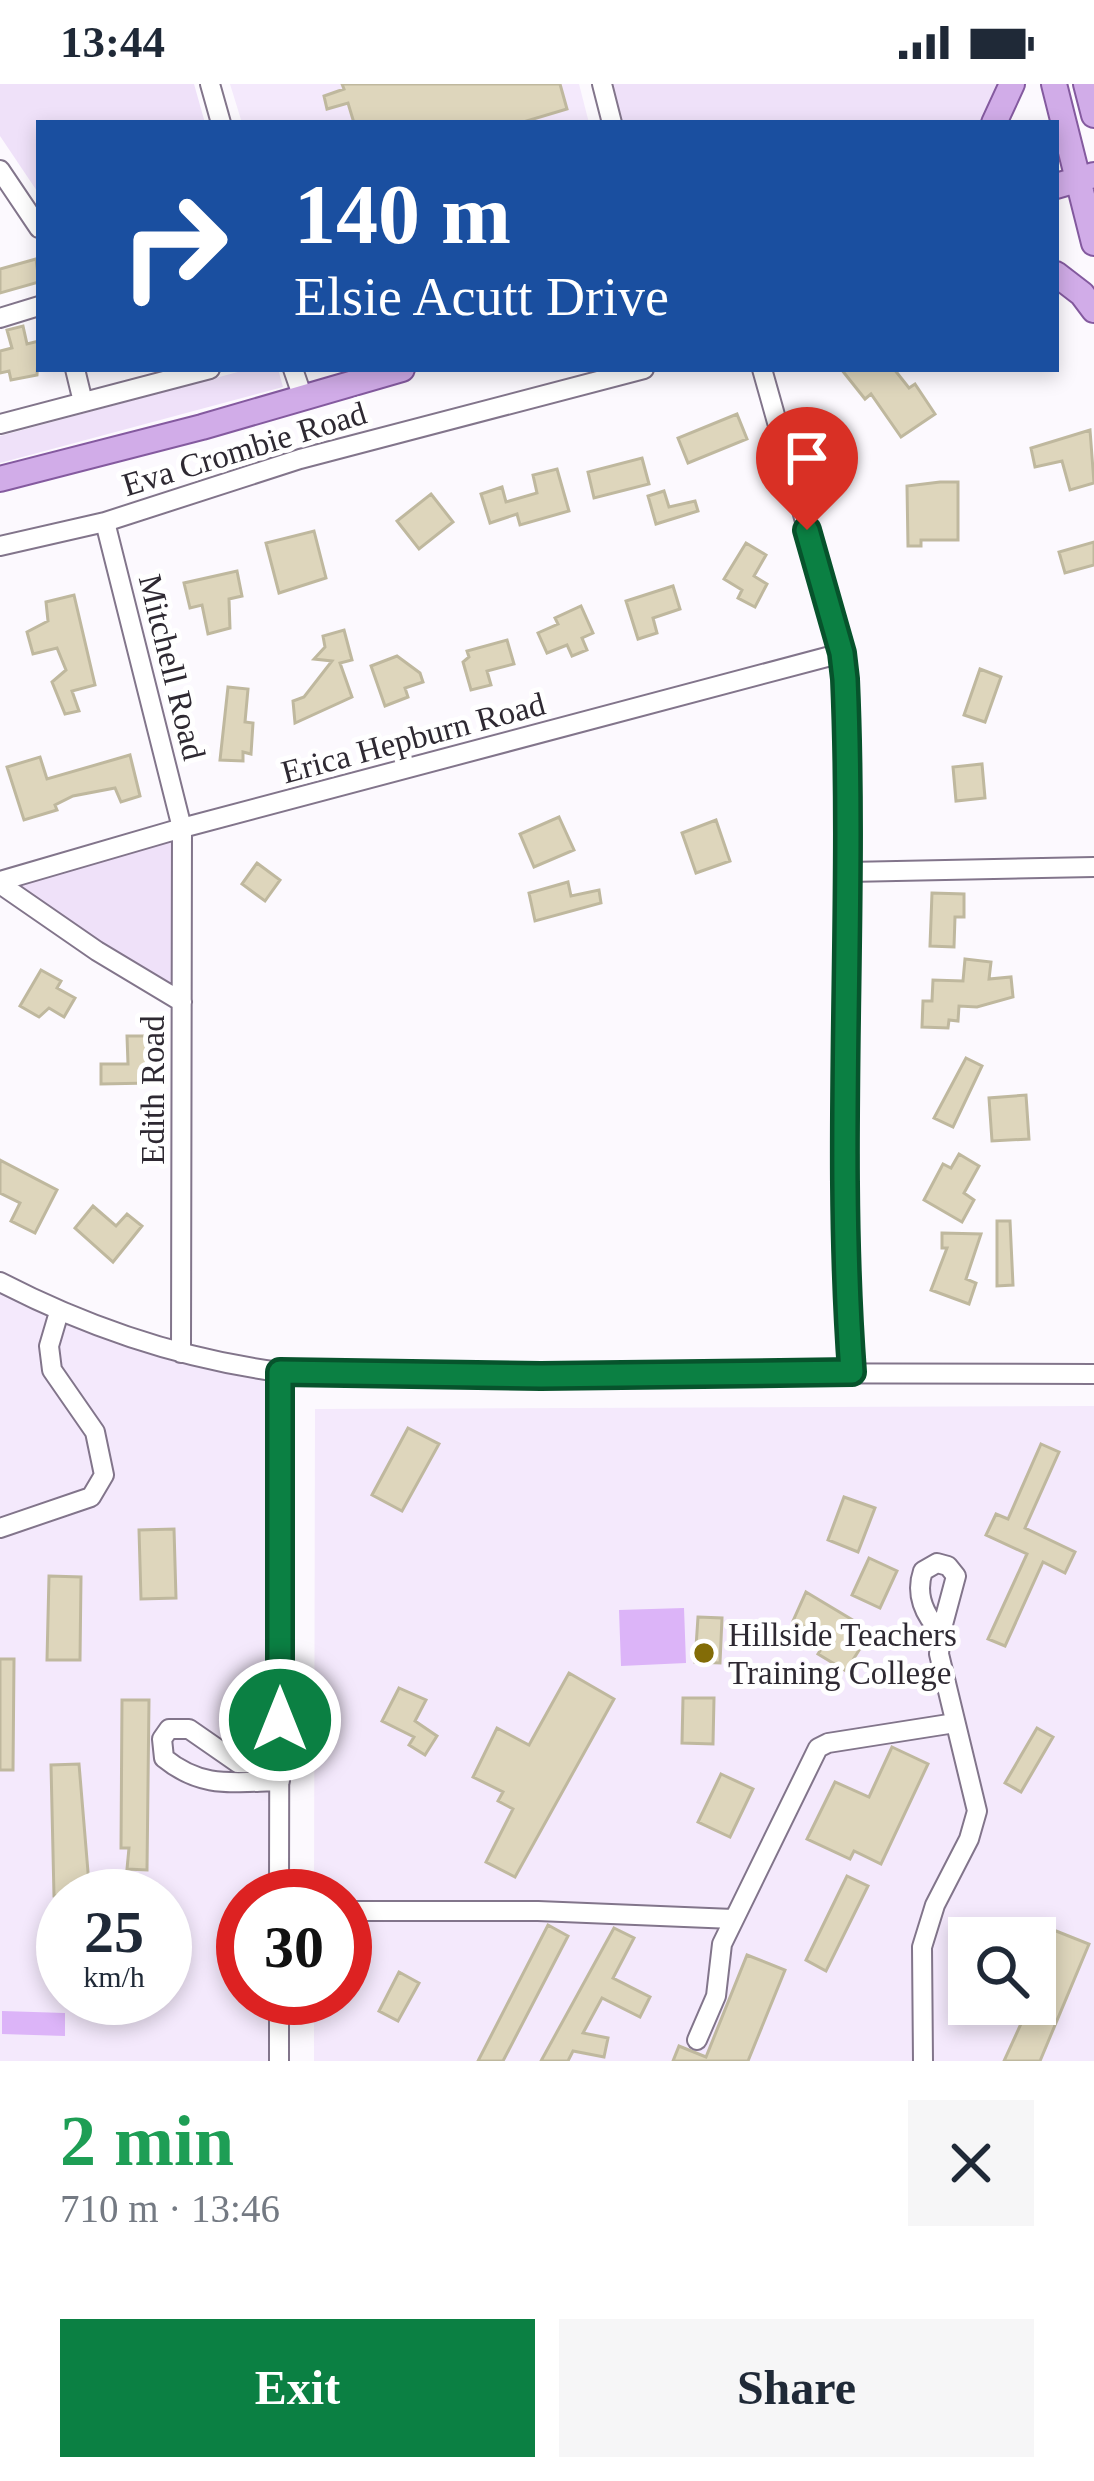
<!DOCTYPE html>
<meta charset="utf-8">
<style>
body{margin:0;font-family:"Times New Roman",serif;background:#f6f6f7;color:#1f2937;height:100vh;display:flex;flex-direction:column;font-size:45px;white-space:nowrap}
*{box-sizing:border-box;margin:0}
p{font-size:39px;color:#747a83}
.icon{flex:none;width:66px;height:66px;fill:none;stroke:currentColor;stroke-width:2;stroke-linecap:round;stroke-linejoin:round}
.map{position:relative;height:1977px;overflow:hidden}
.side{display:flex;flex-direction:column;background:#fff;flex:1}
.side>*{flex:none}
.guide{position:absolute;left:36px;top:36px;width:1023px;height:252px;border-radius:0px;box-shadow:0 6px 18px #0003;background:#1a4fa0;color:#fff;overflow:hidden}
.controls{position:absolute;left:948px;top:1833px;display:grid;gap:24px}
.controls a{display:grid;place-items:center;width:108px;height:108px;border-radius:0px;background:#fff;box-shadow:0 6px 18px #0003;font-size:60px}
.speed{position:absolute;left:36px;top:1785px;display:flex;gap:24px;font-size:60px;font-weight:700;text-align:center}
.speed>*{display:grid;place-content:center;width:156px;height:156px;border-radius:50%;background:#fff;box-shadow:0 6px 18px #0003;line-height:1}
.speed small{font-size:30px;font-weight:400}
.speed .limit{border:18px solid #d22;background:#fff;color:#111}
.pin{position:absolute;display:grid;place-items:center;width:102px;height:102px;color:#fff;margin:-123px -51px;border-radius:50% 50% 50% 0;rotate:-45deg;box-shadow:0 0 12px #0007}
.pin .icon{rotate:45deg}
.me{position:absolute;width:132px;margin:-66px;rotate:0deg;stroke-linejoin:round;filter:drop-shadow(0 0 9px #0008)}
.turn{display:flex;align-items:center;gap:42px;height:252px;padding:0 60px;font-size:54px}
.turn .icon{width:156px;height:156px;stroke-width:2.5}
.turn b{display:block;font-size:84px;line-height:102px}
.round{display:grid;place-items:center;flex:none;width:126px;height:126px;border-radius:0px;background:#f6f6f7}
.overview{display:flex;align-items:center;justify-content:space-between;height:204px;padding:0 60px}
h1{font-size:72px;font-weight:700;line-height:90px;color:#1e9e55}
.button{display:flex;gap:24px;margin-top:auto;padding:24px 60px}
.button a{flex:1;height:138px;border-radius:0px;background:#0b8043;color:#fff;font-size:48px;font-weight:700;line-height:138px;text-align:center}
.button a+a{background:#f6f6f7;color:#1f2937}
.status{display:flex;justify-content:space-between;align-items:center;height:84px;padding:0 60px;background:#fff;direction:ltr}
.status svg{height:33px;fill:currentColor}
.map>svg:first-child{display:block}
</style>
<div class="status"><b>13:44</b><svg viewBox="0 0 49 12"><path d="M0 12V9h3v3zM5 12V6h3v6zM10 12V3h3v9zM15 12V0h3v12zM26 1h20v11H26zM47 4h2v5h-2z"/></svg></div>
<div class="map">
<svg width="1094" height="1977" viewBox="0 0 1094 1977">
<rect width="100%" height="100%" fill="#fcf9fe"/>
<path fill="#f4e9fc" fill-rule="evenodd" d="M230,0H579L589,39H242Z
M0,1202L61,1233L277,1291V1812H243V1914H276V1977H0ZM63,1812H165V1914H63Z
M1094,1322V1977H314V1914H345V1812H314L315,1325ZM969,1854H1035V1920H969Z"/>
<path fill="#efe1f9" d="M0,0H194L205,39H39V110L0,52Z
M608,0H1001L982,39H620Z
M249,285H278L283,303L0,379V352Z
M176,750L177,909L10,800Z"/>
<path fill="#dcb4f8" d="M684,1524L686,1579L621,1582L619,1526Z
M2,1927L65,1929V1952L2,1950Z"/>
<path fill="#ded6bc" stroke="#bfb89e" stroke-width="3" d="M342,0H560L567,25L520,39H354L348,19L327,25L324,12L344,5Z
M36,175L39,198L0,209V185Z
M23,242L27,260L39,257L37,291L11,296L9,287L0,289V267L12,264L7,246Z
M841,285H894L909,304L915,300L935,330L901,353L871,310L865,315Z
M737,330L747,355L688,379L678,354Z
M1090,346L1094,399L1070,406L1062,377L1035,383L1031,364Z
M642,374L649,400L594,414L588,388Z
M557,385L569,427L520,441L517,430L490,439L481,410L502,403L506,418L537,409L533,391Z
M940,398H958V456H921V462H908L907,402Z
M664,407L669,423L695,417L698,427L656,440L648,412Z
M431,410L453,438L419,465L397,437Z
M314,447L326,494L279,509L266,459Z
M1094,458V481L1065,489L1059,468Z
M746,459L766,471L754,492L767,500L755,523L738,514L742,506L724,495Z
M237,487L242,512L229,515L230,544L208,550L202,521L190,524L184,499Z
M673,502L680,525L653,534L657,549L638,555L626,517Z
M74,511L95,601L72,607L79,627L65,630L52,598L66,586L57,564L33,570L27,548L48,537L46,518Z
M581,522L593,549L582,554L587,566L572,572L567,561L547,569L538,549L558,540L555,534Z
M344,546L352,576L340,579L352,613L295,639L293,617L304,613L332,577L314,575L325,563L323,552Z
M507,556L514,580L487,587L491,601L471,606L463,578L469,573L467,567Z
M397,572L420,589L423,598L405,604L408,613L385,622L371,582Z
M980,585L1001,593L985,638L964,631Z
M228,603L248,605L245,638L253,639L251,670L243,668V677L220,676Z
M130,671L140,712L121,718L115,704L73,712L55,721L57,726L24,736L7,683L40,673L47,695Z
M982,680L985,714L956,717L953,683Z
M559,733L574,766L534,783L520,750Z
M716,736L730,777L696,789L682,749Z
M257,779L280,796L265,817L242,800Z
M568,798L571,812L599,806L601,819L535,837L529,809Z
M932,809L964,810V833H955L954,863L930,862Z
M965,875L991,878L989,895L1011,893L1013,913L977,923L959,922L958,937L949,936L948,944L922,943L923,917H932L933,896L963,897Z
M41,886L61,897L57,904L75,914L64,933L49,924L39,933L20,922Z
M127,952H150V999L101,1000V980H128Z
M966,974L982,982L953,1043L934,1034Z
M1026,1011L1029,1055L992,1057L989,1014Z
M959,1070L979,1082L964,1109L974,1116L962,1138L924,1116L943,1080L951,1084Z
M0,1076L57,1106L35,1149L11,1137L20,1119L0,1109Z
M93,1122L116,1142L127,1130L142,1142L113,1178L75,1144Z
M997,1137H1010L1013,1201L997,1202Z
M942,1149L981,1150L966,1195L976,1199L969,1220L931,1206L947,1164H942Z
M408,1344L439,1360L402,1427L372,1411Z
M1041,1360L1059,1368L1025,1444L1075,1468L1065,1489L1043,1478L1005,1562L988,1555L1027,1470L986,1451L996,1430L1008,1435Z
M844,1413L875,1424L858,1468L828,1456Z
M174,1445L176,1514L141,1515L139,1446Z
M869,1474L897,1487L880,1524L852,1511Z
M49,1492L81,1493L80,1576H47Z
M806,1508L871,1547L846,1587L818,1570L828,1554L793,1537Z
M698,1533L722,1534L720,1579L695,1578Z
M0,1575H14L13,1686H0Z
M569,1589L614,1615L515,1793L486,1778L513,1725L498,1717L503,1708L473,1693L497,1644L529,1661Z
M399,1604L426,1616L415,1637L437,1652L425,1671L409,1661L414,1653L382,1637Z
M683,1614H714L713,1660L682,1659Z
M122,1616H149L147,1786L127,1785L129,1764H121Z
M1037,1644L1053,1653L1021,1708L1005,1699Z
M892,1663L928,1680L881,1780L854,1767L850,1775L807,1755L835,1698L869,1713Z
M79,1680L90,1812H54L51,1681Z
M721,1690L753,1705L730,1753L698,1738Z
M847,1792L868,1802L826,1887L806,1876Z
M548,1841L568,1852L503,1977H478Z
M614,1844L634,1854L613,1894L650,1913L640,1933L602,1914L583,1949L608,1954L604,1973L573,1967L568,1977H541Z
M1051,1845L1089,1860L1040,1977H1004L1025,1931L1001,1920H1035V1877Z
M747,1871L785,1886L748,1977H673L679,1962L706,1973Z
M399,1888L419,1899L398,1937L379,1927Z"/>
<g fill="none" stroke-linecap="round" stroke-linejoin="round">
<g stroke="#82758b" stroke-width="22">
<path id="minor" d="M210,0L221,39
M602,0L612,39
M0,86L39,144
M0,234L39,222
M75,285L83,318
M293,285L303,314
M762,285L828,519L845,595L848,788L845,1194L852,1288
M0,340L210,285
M105,438L182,744L181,1269
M0,462L105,438L300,375L644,285
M848,788L1094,783
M0,797L182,744L842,569
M0,800L97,867L182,918
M0,1198C89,1244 181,1275 280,1288L1094,1290
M0,1444L91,1413L104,1391L95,1348L52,1286L49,1262L59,1228
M280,1697C233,1698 202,1705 164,1674L162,1655L169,1645H189L238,1679L280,1680
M279,1812L280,1288
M345,1827H538L733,1835
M697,1956L716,1912L722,1860L818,1664L828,1659L955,1639
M279,1977V1914
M923,1977L922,1863L935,1821L969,1755L977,1727L939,1570L941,1548L956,1492L948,1482L937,1479L923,1487C915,1510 924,1531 941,1548"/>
</g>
<g stroke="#845a9f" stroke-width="28">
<path id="major" d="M1054,0L1094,159
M1086,0L1094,31
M994,39L1012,0
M1056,102L1094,91
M1056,190L1082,210L1094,226
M0,395L202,343L402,285"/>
</g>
<use href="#minor" stroke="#fff" stroke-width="18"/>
<use href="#major" stroke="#d1ace8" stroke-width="24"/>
</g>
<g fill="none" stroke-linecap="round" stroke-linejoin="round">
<g stroke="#07532c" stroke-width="30">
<path id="route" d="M280,1636V1288L541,1292L852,1288C835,1058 855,826 845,595L842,569L807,446"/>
</g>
<use href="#route" stroke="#0b8043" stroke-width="21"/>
</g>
<circle fill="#836c07" stroke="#fff" stroke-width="4.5" cx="704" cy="1569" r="12"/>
<g text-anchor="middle" stroke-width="10" stroke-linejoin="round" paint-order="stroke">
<g font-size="33" fill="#2e2932" stroke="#fff">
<text transform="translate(244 364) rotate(-17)" y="12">Eva Crombie Road</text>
<text transform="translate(173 583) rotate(76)" y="12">Mitchell Road</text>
<text transform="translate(413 653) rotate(-15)" y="12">Erica Hepburn Road</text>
<text transform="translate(152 1006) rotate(-90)" y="12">Edith Road</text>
</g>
<g font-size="33" fill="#2e2932" stroke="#fff" text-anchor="start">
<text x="728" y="1562">Hillside Teachers<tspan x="728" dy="38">Training College</tspan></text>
</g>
</g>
</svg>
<div class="controls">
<a><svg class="icon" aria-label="search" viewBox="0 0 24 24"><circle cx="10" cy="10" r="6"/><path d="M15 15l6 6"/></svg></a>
</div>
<div class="speed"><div>25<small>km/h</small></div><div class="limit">30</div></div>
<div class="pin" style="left:807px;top:446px;background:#d93025"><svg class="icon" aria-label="arrive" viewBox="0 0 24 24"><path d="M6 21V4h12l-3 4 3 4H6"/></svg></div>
<svg class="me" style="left:280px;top:1636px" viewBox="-20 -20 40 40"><circle r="17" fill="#0b8043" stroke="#fff" stroke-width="3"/><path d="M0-11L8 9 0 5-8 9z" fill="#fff"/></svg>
<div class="guide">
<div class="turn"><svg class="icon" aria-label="right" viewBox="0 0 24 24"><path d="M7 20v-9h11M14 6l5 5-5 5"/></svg><div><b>140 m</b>Elsie Acutt Drive</div></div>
</div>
</div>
<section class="side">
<div class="overview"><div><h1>2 min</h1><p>710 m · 13:46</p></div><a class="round"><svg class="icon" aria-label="close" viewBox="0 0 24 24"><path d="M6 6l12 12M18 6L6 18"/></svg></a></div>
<div class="button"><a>Exit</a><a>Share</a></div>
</section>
